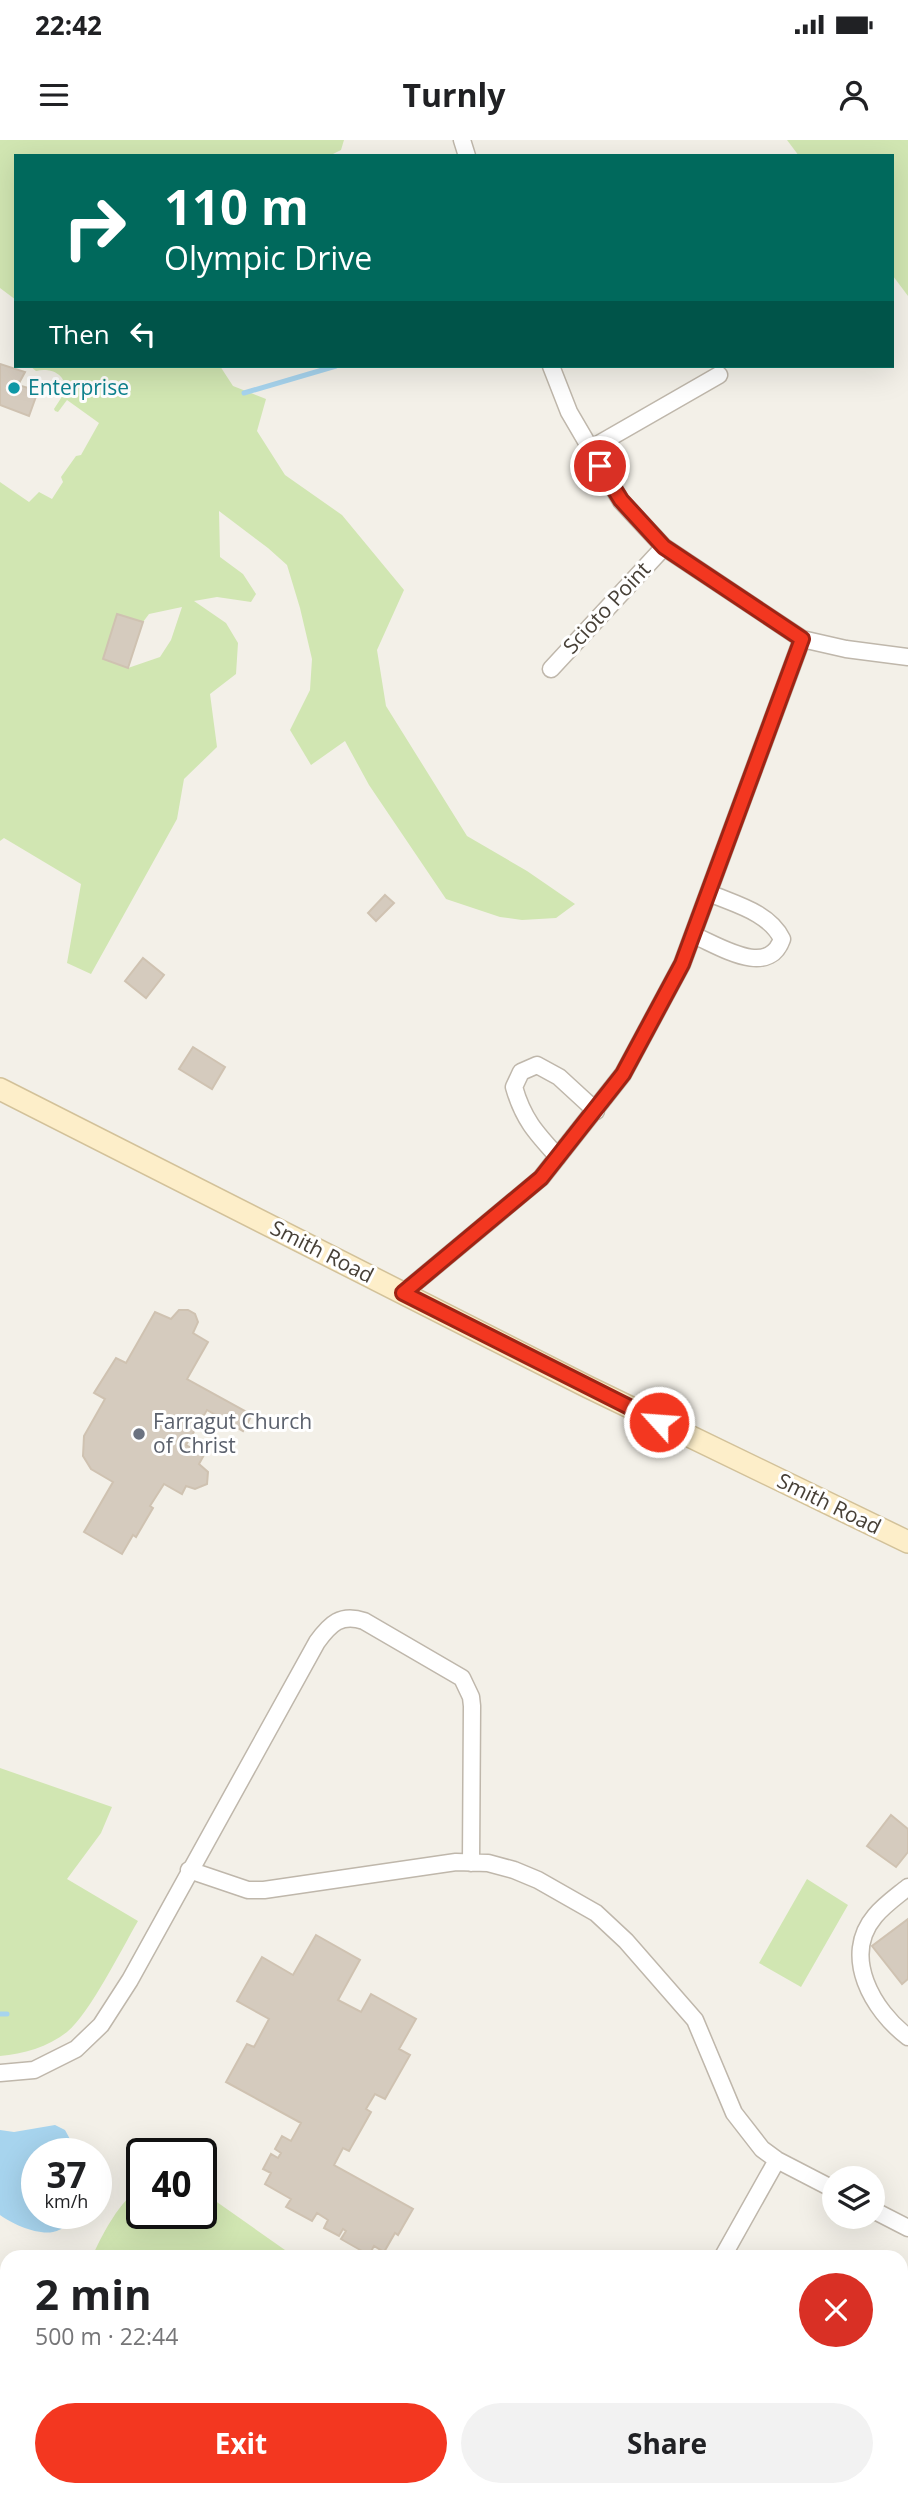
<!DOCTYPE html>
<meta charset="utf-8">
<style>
body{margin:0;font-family:"Open Sans",sans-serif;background:#f2f2f2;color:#202124;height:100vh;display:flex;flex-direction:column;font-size:26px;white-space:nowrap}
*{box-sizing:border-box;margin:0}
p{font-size:23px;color:#757577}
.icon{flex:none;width:38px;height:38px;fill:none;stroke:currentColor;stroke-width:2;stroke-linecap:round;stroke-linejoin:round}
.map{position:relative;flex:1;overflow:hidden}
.panel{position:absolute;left:0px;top:2110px;width:908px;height:247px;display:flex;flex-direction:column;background:#fff;border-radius:21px 21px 0 0;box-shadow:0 7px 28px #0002}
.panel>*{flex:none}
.hud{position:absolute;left:14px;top:14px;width:880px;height:214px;border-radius:0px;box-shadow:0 7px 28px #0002;background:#00695c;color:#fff;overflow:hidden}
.buttons{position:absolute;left:822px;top:2026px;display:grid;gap:14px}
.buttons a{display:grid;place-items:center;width:63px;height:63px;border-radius:50%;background:#fff;box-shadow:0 7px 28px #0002;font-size:35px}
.speed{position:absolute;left:21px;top:1998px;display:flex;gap:14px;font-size:35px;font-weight:700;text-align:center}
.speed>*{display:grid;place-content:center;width:91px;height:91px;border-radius:50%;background:#fff;box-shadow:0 7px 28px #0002;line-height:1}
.speed small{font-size:18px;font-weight:400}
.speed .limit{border:4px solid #111;border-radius:10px;background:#fff;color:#111}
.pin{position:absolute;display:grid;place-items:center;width:60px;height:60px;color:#fff;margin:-30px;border:4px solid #fff;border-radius:50%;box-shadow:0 2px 7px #0007}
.me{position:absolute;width:77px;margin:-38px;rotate:296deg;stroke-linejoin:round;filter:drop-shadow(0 0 5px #0008)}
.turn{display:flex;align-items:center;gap:24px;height:147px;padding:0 35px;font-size:32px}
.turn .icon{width:91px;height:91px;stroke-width:2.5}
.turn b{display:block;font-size:49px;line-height:60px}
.then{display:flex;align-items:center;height:66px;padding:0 35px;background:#0003;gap:14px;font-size:26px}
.round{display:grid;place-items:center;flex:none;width:74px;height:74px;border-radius:37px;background:#f2f2f2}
.overview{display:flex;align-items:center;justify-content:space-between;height:119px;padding:0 35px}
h1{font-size:42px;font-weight:700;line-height:52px}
.primary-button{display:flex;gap:14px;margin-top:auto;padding:14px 35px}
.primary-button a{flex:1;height:80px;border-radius:42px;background:#f33720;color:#fff;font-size:28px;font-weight:700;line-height:80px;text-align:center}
.primary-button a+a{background:#f2f2f2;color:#202124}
.status{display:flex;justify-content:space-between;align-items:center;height:49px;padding:0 35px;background:#fff;direction:ltr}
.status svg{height:19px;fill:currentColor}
header{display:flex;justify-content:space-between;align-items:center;height:91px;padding:0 35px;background:#fff;font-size:32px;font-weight:700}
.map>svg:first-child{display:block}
</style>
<div class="status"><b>22:42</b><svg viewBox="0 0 49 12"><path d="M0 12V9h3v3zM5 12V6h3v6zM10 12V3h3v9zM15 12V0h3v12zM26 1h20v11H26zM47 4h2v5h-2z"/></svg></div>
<header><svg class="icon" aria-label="menu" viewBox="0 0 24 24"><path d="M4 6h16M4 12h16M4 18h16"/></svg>Turnly<svg class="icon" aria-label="person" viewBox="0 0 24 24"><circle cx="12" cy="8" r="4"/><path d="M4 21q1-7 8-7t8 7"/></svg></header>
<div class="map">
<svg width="908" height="2356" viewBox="0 0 908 2356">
<rect width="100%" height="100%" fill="#f3f0e8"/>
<path fill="#d1e6b2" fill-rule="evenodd" d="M0,0H344L341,10L329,16H16V160L0,148Z
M787,0H908V156L893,136L892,16H799Z
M30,226H220L233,246L266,259L257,291L285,335L342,375L404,450L377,510L386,566L467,696L527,731L575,764L556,778L522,780L500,777L446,759L369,645L345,601L311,625L290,590L310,550L312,519L300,468L287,425L268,408L219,371L220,417L243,434L256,454L251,462L217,457L194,461L226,483L238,503L236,534L210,554L217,607L184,639L177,679L91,834L67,823L81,744L4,698L0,701V342L29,362L39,352L52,359L63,342L61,337L76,316L81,315L99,283L67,260L58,272L55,271L54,269C57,264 61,259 63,254C70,235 51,227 36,231ZM182,467L171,500L160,517L128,528L103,519L117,474L143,482L149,474Z
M0,1628L112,1667L101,1693L67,1739L138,1781C121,1810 90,1873 67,1892C48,1907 23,1914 0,1916Z
M807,1739L848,1765L801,1847L759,1823Z
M201,2039L207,2043L214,2060L285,2110L290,2117H92C101,2097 121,2057 142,2048V2074H201Z
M385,2350H559V2356H399Z"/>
<path fill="#a7d4ee" d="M55,1985L65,1990L78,2014H37V2074H82C74,2080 63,2090 53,2092C37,2095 12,2084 0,2075V1990L14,1992Z"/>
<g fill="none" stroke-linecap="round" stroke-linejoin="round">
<path stroke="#a7d4ee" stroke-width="5" d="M244,253L336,226
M0,1874H7"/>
</g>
<path fill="#d5cbbe" stroke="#cfc2b1" stroke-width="2" d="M0,224L25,232L18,245L38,251L29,276L0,265Z
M117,474L143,482L128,528L103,519Z
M385,755L394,763L376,781L368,773Z
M143,818L164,835L146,858L125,841Z
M193,907L225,927L212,949L179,929Z
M179,1170H188L195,1174L198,1182L193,1193L208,1202L187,1239L252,1275L243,1291L207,1270L186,1305L204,1315L199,1324L208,1332L207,1344L195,1349L186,1346L182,1354L164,1344L150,1366L153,1368L136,1397L133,1395L122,1414L84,1392L113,1342L91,1329L83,1316L84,1296L105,1259L94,1253L116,1218L126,1223L155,1172L171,1179Z
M891,1675L908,1689V1712L896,1727L867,1706Z
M908,1779V1839L902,1844L872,1806Z
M316,1795L360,1820L338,1860L361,1872L371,1854L416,1879L399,1909L410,1915L385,1959L375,1954L366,1969L371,1972L349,2011L343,2008L334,2025L413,2069L398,2095L395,2093L384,2112L374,2106L369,2115L341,2099L346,2091L343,2089L339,2096L324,2088L328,2080L317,2073L312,2081L286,2067L291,2059L265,2044L271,2033L263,2029L271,2014L278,2018L281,2013L275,2009L282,1996L291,2001L301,1983L226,1942L247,1904L254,1907L269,1879L237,1861L262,1817L293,1835Z"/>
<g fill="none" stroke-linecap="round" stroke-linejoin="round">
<g stroke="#bfb7ab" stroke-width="19">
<path id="street" d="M462,0L467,16
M551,226L569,272L621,361L664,407L802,499L846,509L908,517
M590,309L719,235
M551,529L664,407
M693,795C718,805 768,839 782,799C769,772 734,764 709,753
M558,1017C536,993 523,979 514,947L521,932L537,925L559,937L596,971
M403,1153L541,1038L623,934L682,824L802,499
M189,1730L248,1750H264L456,1722L488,1723L514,1730L538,1740L596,1773L626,1801L695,1880L734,1973L762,2009L777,2020L835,2050
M908,1747C897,1756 884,1765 875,1776C841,1816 873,1871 908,1897
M0,1933L34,1930L76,1909L101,1885L130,1840L317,1502C330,1484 341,1473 364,1481L462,1538L471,1557L472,1566L471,1723
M873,2070L908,2088
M722,2118L777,2020
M705,2350L715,2356"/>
</g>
<g stroke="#d2c199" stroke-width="24">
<path id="secondary" d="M0,949L588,1247L908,1402"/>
</g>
<use href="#street" stroke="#fff" stroke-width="16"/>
<use href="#secondary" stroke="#fdeec9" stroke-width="21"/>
</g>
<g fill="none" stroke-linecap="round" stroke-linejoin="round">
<g stroke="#9e2415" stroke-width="18">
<path id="route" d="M600,326L621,360L664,407L802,499L682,824L623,934L541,1038L403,1153L659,1282"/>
</g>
<use href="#route" stroke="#f33720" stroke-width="12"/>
</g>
<circle fill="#0f9aa8" stroke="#fff" stroke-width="2.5" cx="14" cy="248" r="7"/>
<circle fill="#6b7280" stroke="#fff" stroke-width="2.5" cx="139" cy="1294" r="7"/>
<g text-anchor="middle" stroke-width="6" stroke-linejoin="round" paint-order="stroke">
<g font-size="21" fill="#0d838f" stroke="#fff" text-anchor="start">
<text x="28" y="255">Enterprise</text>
</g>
<g font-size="21" fill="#474037" stroke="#fff">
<text transform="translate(607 468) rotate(-47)" y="7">Scioto Point</text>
<text transform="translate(322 1112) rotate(27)" y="7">Smith Road</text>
<text transform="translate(829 1364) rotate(26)" y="7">Smith Road</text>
</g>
<g font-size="21" fill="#5b616d" stroke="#fff" text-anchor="start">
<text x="153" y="1289">Farragut Church<tspan x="153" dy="24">of Christ</tspan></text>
</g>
</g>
</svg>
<div class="buttons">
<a><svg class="icon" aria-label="layers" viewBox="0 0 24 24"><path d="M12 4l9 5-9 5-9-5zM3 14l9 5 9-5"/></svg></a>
</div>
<div class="speed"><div>37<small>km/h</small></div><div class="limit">40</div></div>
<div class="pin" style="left:600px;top:326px;background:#d93025"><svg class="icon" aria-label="arrive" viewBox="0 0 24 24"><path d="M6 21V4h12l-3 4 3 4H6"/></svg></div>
<svg class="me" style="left:659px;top:1282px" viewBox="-20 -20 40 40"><circle r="17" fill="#f33720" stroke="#fff" stroke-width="3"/><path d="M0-11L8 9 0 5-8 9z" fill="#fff"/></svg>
<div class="hud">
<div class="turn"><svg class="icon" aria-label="right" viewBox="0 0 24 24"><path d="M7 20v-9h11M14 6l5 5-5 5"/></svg><div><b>110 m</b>Olympic Drive</div></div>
<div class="then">Then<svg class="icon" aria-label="left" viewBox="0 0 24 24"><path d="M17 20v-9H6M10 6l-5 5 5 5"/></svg></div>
</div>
<section class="panel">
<div class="overview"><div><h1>2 min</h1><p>500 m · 22:44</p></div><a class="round" style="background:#d93025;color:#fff"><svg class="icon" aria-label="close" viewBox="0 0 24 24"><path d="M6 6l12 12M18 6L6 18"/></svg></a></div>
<div class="primary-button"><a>Exit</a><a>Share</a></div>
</section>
</div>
